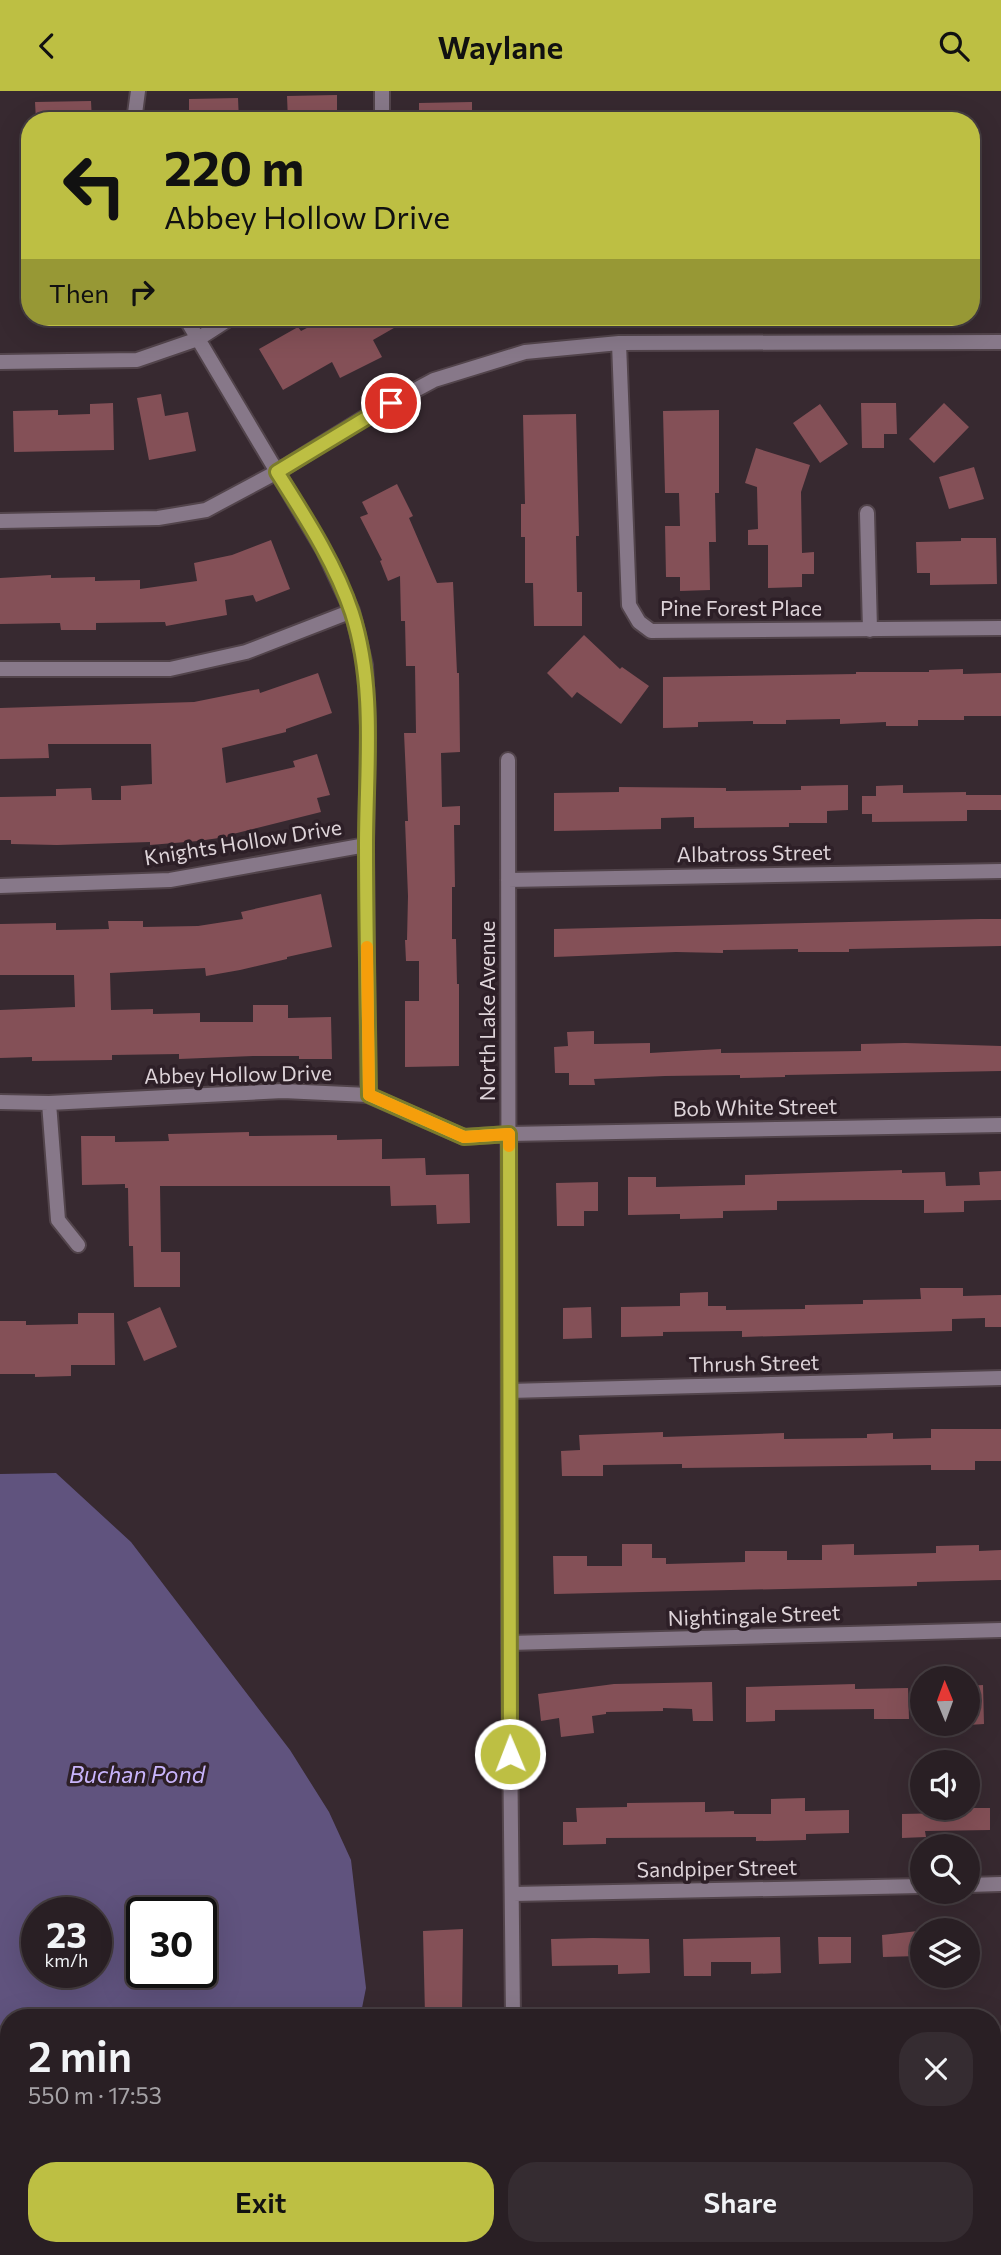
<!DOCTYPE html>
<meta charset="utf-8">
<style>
body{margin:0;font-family:Commissioner,sans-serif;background:#352c31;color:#f1f3f6;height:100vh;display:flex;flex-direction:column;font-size:26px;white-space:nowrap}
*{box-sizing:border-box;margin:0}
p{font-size:23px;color:#a5a2a6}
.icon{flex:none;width:38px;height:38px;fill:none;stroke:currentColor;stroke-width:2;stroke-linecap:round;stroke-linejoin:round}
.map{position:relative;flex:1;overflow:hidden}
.drawer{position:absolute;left:0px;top:1918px;width:1001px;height:247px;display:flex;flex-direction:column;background:#291f24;border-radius:28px 28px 0 0;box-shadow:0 7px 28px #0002,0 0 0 2px #453d41}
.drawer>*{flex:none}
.banner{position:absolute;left:21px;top:21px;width:959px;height:214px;border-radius:28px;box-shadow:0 7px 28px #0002,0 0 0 2px #453d41;background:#bdbf43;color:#111;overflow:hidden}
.needle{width:46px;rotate:359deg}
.controls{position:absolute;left:910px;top:1575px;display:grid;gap:14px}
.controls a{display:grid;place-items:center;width:70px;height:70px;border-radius:50%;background:#291f24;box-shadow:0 7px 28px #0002,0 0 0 2px #453d41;font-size:35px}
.speed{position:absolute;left:21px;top:1806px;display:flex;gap:14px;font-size:35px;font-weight:700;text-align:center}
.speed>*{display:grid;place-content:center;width:91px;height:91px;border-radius:50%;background:#291f24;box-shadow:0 7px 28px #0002,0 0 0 2px #453d41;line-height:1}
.speed small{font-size:18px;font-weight:400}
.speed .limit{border:4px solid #111;border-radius:10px;background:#fff;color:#111}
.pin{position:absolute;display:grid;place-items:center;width:60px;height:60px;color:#fff;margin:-30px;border:4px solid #fff;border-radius:50%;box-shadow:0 2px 7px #0007}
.me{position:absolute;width:77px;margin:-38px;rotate:359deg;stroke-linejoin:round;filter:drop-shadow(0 0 5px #0008)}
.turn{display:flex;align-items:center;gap:24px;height:147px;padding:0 28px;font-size:32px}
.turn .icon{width:91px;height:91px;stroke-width:2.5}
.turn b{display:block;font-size:49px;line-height:60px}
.then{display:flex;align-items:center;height:66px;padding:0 28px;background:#0003;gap:14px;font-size:26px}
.round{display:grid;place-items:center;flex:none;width:74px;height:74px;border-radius:28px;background:#352c31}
.headline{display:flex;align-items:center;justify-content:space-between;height:119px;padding:0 28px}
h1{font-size:42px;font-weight:600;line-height:52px}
.action{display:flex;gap:14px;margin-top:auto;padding:14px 28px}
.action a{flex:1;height:80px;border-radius:28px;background:#bdbf43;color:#111;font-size:28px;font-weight:600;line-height:80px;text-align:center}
.action a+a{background:#352c31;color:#f1f3f6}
header{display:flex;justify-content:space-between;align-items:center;height:91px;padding:0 28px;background:#bdbf43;color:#111;font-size:32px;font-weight:600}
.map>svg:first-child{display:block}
</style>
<header><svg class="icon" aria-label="back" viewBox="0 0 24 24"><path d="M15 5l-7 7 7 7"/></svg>Waylane<svg class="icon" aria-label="search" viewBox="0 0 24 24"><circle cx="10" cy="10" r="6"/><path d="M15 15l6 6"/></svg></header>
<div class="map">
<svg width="1001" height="2164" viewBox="0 0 1001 2164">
<rect width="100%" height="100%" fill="#372930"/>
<path fill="#60537e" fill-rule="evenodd" d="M56,1382L131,1451L290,1659L329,1721L351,1769L366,1897L360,1927H9V2156H194L179,2164H0V1383ZM37,1822H96V1881H37ZM142,1822H201V1881H142Z"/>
<path fill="#845057" d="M337,4V30H288L287,5Z
M238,7L239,30H189V8Z
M91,10L92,30H36L35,11Z
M472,11V30L419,29V12Z
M328,226H413L373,249L382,266L340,287L332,271L283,299L259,258L298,236L301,240Z
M161,303L165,325L188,321L196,360L149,369L137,307Z
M113,312L114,359L14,361L13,320L58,319V324L90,323V313Z
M861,312H896L897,343H884V357H862Z
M944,312L969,336L934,372L909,348Z
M820,313L848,353L820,372L793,332Z
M719,319V402H715L716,451H709L710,499L680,500V486H666L665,435H680L679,402H665L663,320Z
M576,323L579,445H576L577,501H582V535H534L533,492H525V446H521V413H525L523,324Z
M756,357L810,374L801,401L802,462L814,461V483H802V496L768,497V454H748V439L758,438L757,396L745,392Z
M974,376L984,408L949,418L939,386Z
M397,393L413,425L409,427L437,492L453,491L457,582H459L460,661L441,662L442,716L460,715V734H454L455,796H452V848H456L457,893H459V975L405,976V910H419V870H406L405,849H407L408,805L405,730H408L404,642H416L415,575H406L405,530H401L400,485L388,490L380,470L382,469L360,426L368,423L362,411Z
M961,447H996L997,493L930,494V482H917L916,451L961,450Z
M271,449L290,498L256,511L253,504L225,509L227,524L166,535L165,531L96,532V539H61L60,532L0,533V487L51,484V487L95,486V490L140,489V498L197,490L194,472L232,464Z
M584,544L620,578L622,576L649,595L621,633L577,601L572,607L547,582Z
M963,578V583L1001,582V625H964V629H918V635H886V631L840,633V628L786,629V633H753V630L698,631V636L663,637V586L856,583V581H929V579Z
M318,582L332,622L286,638V641L222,657L226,692L295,676L293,670L317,663L330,704L317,707L321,721L233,743V745L198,750L150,754V751L57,754L11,753V749H0V706L56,705V698L91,697L92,709H121V695L152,693L151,653H48L49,667L0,668V617L194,611L259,598L260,602Z
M848,694V719L827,720V732H789V736L694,737V726L661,727V738L554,740V702L619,701V696L726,697V700L801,699V695Z
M903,694V702L966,701V704H1001V719H967V730L872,731V723H862V705H876V695Z
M321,803L332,856L287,866V868L240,879L206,885L205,877L110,882L111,919L153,918V923L200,922V931H253V914H288V927L331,926L332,968H299V965H253L179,968V963L112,964V969L32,970V966L0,967V919L75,916L74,884H0V833L56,832V839L109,838L108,830H143V836L198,835L243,828L241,821Z
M980,828H1001V855L849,858V861H798V858L723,859V862L676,861L554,866V838Z
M594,940V953L650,952V962L721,958V962L861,960V953L905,952L1001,955V980L785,984V986L740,987V984L665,985L594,988L595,994H569V982H555L554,956L568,955L567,941Z
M249,1041V1045L337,1044V1049L382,1048V1068L425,1067L426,1084L469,1083L470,1132L437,1133L436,1114L391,1115L390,1095H160L161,1161H180V1196H134L133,1155H129L128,1097H125V1093L82,1094L81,1045H115V1051L169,1050L168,1043Z
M902,1079V1082L945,1081L946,1095L980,1094L979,1081L1001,1080V1109L964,1110V1121L924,1122V1109H862L777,1110V1119L723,1120V1127L680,1128V1123L628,1124V1086H656V1096L745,1094V1084Z
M598,1091V1120H584V1135H557L556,1092Z
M920,1197H963V1205L1001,1204V1236H985V1227L952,1228V1240L742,1246V1240L663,1241V1245L621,1246V1216L680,1215V1202L708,1201V1215H726V1219L805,1218V1214L863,1213V1209L921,1208Z
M160,1216L177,1256L144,1270L127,1231Z
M591,1216L592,1247L563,1248V1217Z
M78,1222H114L115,1274H71V1285L35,1286V1283H0V1230H26V1234L78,1233Z
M931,1338H1001V1370H975V1379H931V1374L682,1377V1373L603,1374V1385H562L561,1360L580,1359L579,1344L663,1341V1346L784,1342V1348L867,1347V1343L893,1342V1348L931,1347Z
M622,1453H652V1467H666V1473L745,1471V1460H787V1469H822V1454L854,1453V1464L936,1462V1455L979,1454V1460L1001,1459V1489L917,1491V1495L554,1503L553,1465H587V1475H622Z
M712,1591L713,1630H693L692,1618L663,1617V1620L606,1621V1623L592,1625L594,1642L561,1646L559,1627L541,1630L538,1603L614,1593Z
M855,1593V1598L908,1597L909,1628H874V1618L775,1619V1630L746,1631V1596Z
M983,1594L984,1633L968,1634V1595Z
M805,1707V1720L849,1719V1742L806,1743V1749L756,1750V1746L606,1747V1753L563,1754V1731H577L576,1717L627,1716V1712L705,1711V1721L734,1720V1723H771V1708Z
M946,1717H990V1739L925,1740L926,1746L902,1747V1723L947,1722Z
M463,1838L462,1923L425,1924L423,1840Z
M918,1840V1865L883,1866L882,1844Z
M780,1846L781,1882L751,1883V1871H711V1885H684L683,1848Z
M818,1846H851V1872L819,1873Z
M593,1847L649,1848L650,1882L618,1883V1874L552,1875L551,1848Z"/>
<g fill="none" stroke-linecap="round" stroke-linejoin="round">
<g stroke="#52444b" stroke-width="18">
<path id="minor" d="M382,0V30
M134,30L138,0
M185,226L324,460L352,520L365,574L368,635L366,754L368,1004
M619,252L629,514L639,531L651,540L1001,537
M0,271L137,269L198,248L232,226
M867,422L870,539
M0,430L158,427L206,419L277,381L369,324L434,289L525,261L619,252L1001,251
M0,578H170L246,561L352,520
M508,669L509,1552L513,1927
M508,789L1001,780
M0,795L170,789L366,754
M0,1011L49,1012L283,1000L368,1004L464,1046L509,1043L1001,1034
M49,1012L58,1129L78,1154
M509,1300L1001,1287
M509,1552L1001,1539
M968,1794L1001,1793
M513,1803L922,1795
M992,2044H1001
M515,2156V2164"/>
</g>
<use href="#minor" stroke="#877889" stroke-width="14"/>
</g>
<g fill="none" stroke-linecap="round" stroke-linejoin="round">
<g stroke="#7b7c2c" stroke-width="18">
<path id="route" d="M391,312L277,381C304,424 336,473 352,522C376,596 366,677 366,754C366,838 368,921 369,1004L464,1046L509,1043L510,1663"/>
</g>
<use href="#route" stroke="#bdbf43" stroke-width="12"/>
<path stroke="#f59e0b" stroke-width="12" d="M367,856L369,1004L464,1046L509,1043V1055"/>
</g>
<g text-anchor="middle" stroke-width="7" stroke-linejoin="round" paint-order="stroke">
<g font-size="21" fill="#ddd3d8" stroke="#2d1f27">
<text x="741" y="525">Pine Forest Place</text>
<text transform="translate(243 752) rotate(-9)" y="7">Knights Hollow Drive</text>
<text transform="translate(754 763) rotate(-1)" y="7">Albatross Street</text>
<text transform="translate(488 920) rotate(-90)" y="7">North Lake Avenue</text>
<text transform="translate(238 984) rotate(-1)" y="7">Abbey Hollow Drive</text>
<text transform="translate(755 1017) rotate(-1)" y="7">Bob White Street</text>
<text transform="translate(754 1273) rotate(-1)" y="7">Thrush Street</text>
<text transform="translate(754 1525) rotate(-2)" y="7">Nightingale Street</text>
<text transform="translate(717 1778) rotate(-1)" y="7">Sandpiper Street</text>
</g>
<g font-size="23" font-style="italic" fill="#c9b5fc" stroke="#2d1f27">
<text x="137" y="1692">Buchan Pond</text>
</g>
</g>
</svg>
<div class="controls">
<a><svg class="needle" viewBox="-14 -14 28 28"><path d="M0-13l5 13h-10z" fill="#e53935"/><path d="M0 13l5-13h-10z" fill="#a5a2a6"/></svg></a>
<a><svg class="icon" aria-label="sound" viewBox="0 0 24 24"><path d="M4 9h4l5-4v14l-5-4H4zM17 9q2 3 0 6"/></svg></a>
<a><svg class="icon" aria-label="search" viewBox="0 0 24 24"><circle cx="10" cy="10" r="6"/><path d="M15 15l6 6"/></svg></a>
<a><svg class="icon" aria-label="layers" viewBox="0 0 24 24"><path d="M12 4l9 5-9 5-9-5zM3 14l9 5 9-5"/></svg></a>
</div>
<div class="speed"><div>23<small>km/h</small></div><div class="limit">30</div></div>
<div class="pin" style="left:391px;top:312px;background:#d93025"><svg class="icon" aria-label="arrive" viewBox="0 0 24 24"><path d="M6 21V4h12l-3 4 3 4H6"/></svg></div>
<svg class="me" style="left:510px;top:1663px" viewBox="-20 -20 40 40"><circle r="17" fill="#bdbf43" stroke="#fff" stroke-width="3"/><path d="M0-11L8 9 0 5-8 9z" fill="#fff"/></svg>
<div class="banner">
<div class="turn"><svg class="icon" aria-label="left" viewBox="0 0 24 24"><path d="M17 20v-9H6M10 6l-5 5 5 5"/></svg><div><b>220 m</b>Abbey Hollow Drive</div></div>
<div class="then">Then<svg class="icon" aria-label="right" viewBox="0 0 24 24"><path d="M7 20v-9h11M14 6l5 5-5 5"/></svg></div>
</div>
<section class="drawer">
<div class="headline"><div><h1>2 min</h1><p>550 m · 17:53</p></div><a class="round"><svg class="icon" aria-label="close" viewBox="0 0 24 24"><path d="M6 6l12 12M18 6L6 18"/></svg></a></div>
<div class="action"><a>Exit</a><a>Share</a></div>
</section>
</div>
